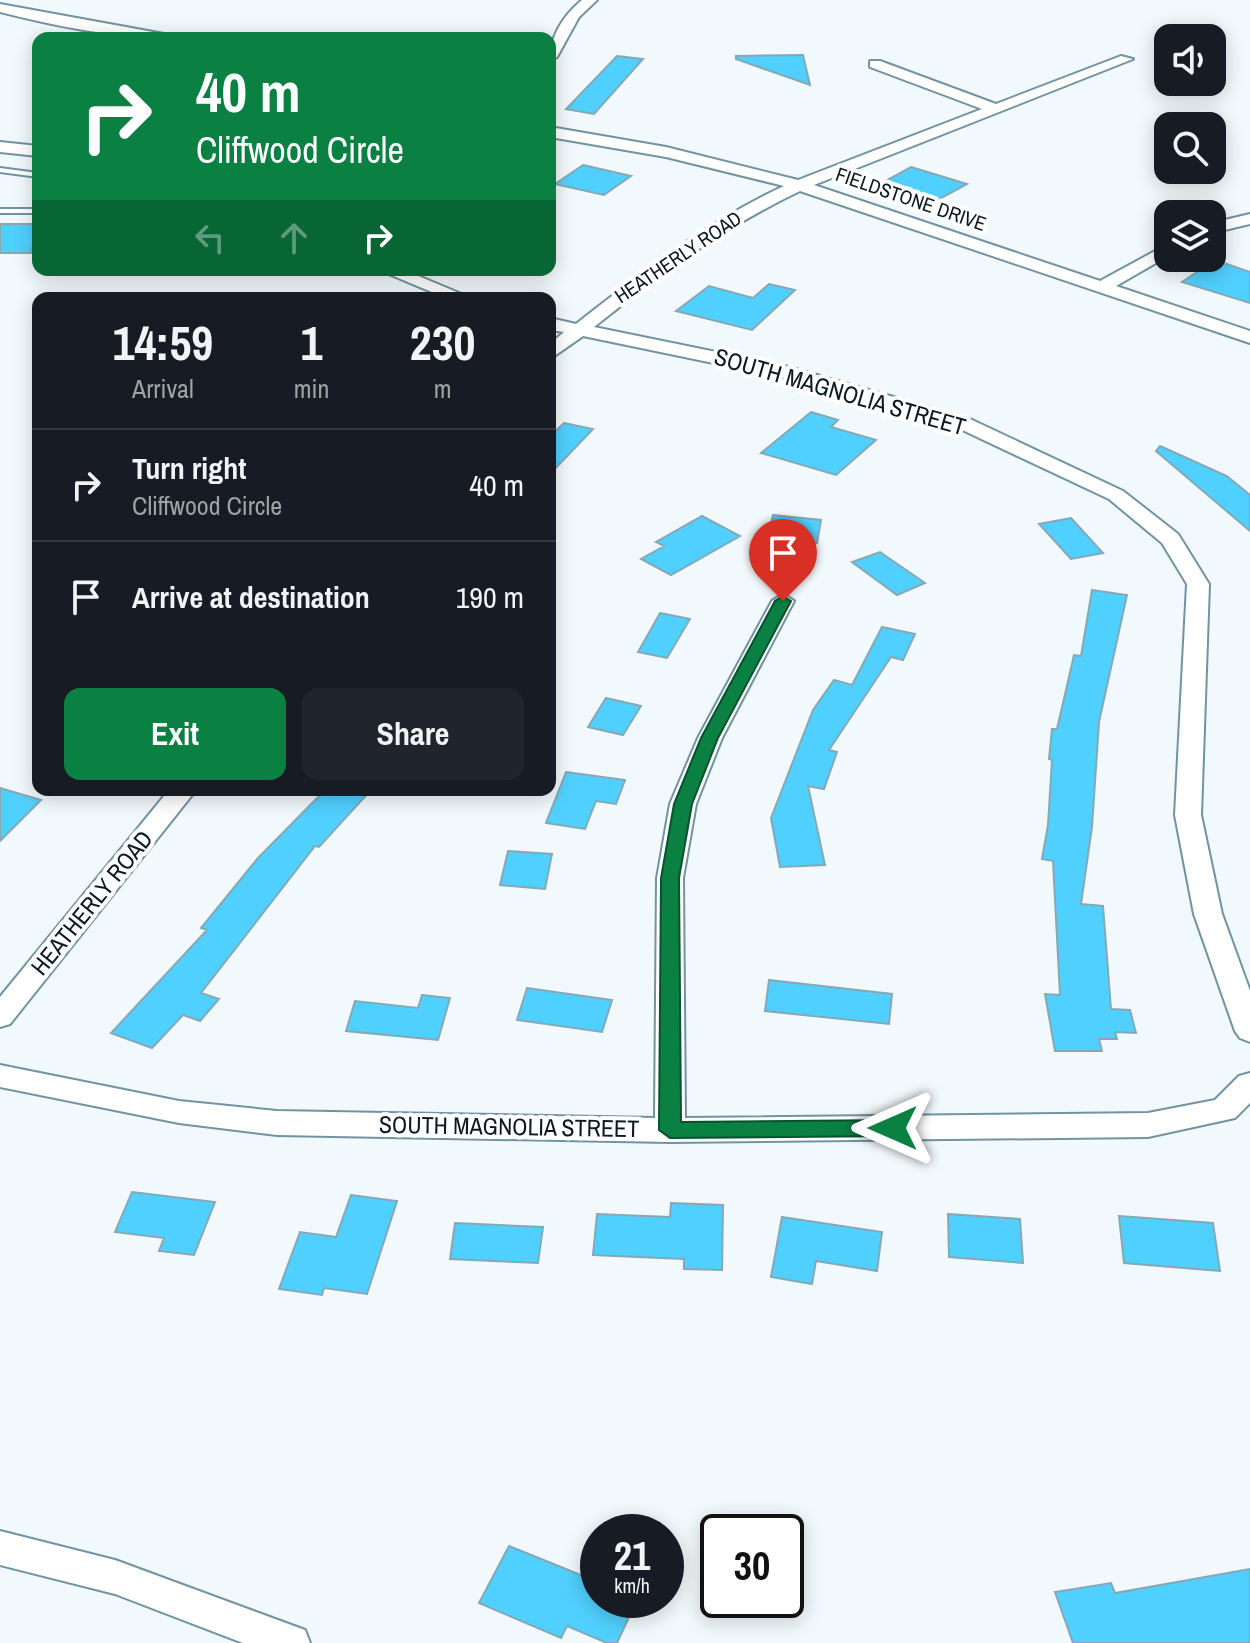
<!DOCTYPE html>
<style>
body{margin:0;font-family:"Archivo Narrow",sans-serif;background:#20242c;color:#f1f3f6;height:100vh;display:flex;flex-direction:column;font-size:30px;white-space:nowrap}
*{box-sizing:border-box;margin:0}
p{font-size:26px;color:#9ea1a6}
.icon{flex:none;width:44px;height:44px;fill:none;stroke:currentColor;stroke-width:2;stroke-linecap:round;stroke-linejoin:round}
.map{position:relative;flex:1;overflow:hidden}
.side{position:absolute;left:32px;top:292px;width:524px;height:504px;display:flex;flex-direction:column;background:#171b24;border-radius:16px;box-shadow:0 4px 20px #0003}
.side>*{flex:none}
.banner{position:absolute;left:32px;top:32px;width:524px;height:244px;border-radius:16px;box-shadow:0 4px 20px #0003;background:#0b8043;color:#fff;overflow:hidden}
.tools{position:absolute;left:1154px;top:24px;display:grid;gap:16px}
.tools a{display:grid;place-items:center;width:72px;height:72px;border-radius:16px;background:#171b24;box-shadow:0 4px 20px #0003;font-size:40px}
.speed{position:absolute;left:580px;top:1514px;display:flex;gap:16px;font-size:40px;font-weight:700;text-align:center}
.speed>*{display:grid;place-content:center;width:104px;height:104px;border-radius:50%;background:#171b24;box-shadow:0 4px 20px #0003;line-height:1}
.speed small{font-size:20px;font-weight:400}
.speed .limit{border:4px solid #111;border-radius:12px;background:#fff;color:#111}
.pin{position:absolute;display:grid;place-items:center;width:68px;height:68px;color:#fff;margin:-82px -34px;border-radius:50% 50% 50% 0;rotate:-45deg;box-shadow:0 0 8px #0007}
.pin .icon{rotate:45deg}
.me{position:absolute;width:88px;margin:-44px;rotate:270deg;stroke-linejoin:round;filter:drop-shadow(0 0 6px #0008)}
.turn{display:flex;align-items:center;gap:28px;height:168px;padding:0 32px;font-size:36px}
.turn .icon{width:104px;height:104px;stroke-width:2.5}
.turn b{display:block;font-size:56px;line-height:68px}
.lanes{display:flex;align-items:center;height:76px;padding:0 32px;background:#0003;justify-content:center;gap:40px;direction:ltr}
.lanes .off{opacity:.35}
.eta{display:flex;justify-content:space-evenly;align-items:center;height:136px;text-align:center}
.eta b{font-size:48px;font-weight:700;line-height:56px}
.primary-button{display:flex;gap:16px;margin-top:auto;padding:16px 32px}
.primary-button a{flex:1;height:92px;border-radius:16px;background:#0b8043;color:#fff;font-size:32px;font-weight:700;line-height:92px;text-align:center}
.primary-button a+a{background:#20242c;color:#f1f3f6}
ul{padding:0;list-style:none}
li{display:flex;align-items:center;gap:24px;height:112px;padding:0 32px;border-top:2px solid #363941}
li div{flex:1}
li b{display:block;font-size:30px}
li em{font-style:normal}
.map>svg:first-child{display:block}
</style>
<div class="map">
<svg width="1250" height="1643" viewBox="0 0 1250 1643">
<rect width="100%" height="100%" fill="#f2f9fc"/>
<path fill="#50d0fe" stroke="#85a8b7" stroke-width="2" d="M803,55L810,85L736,59V56Z
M617,56L643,59L594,114L566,109Z
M583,165L631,176L604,195L555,184Z
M911,167L967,184L936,201L880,184Z
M0,224H38L31,253H0Z
M1215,260L1250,272V303L1182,282Z
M769,284L795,290L752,330L676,311L709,286L753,298Z
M811,412L838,420L831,427L876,440L836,475L761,453Z
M564,423L593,429L550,474V436Z
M1160,446L1227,476L1250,495V531L1156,451Z
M773,515L821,520L817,543L768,538Z
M702,516L740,536L671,575L641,559L664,546L656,542Z
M1071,518L1103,553L1071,559L1039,524Z
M880,552L925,583L897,595L852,562Z
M1092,590L1127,595L1099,722L1092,827L1081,904L1103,906L1111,1009L1130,1010L1136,1033L1115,1032L1117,1039H1099L1102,1051H1055L1045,994L1060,995L1053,861L1042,859L1048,825L1052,760L1049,759L1052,729H1057L1074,655L1081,656Z
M660,613L690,619L667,658L638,652Z
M882,627L915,634L903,660L891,657L829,750L837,752L824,789L808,786L825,865L780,867L771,818L813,710L834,680L852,685Z
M606,698L641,706L623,735L588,727Z
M566,772L625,780L616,804L596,801L585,829L546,823Z
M0,788L41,800L0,841Z
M325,790H371L319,847L315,846L201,993L219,999L200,1021L183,1015L152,1048L111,1033L207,930L201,928L258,858Z
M508,851L552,854L545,889L500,885Z
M769,980L892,994L889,1024L765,1011Z
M527,988L612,1000L602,1032L517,1020Z
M422,995L450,998L438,1040L346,1031L355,1001L418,1008Z
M132,1192L215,1202L194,1255L159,1251L164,1238L115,1232Z
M351,1195L397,1201L367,1294L324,1288L322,1295L279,1289L300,1232L336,1237Z
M671,1203L723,1205L722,1270L684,1269V1259L593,1255L597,1214L670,1217Z
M948,1214L1020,1219L1023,1263L949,1257Z
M1119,1216L1213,1223L1220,1271L1124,1263Z
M782,1217L882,1232L877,1271L816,1261L812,1284L771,1277Z
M455,1223L543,1227L538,1263L450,1259Z
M509,1546L598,1582V1600H637L617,1643H607L567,1626L561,1638L479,1603Z
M1250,1569V1643H1073L1055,1592L1111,1583L1115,1593Z"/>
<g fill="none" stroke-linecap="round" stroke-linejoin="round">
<g stroke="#7193a2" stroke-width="4">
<path id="lane" d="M0,168L38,173V177L0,172Z
M0,209H38V213H0Z"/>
</g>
<g stroke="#7193a2" stroke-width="4">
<path id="street" d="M582,0H597L579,17L557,57L550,61C550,36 563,16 582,0Z
M0,4L164,34L171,38C113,38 56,26 0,12Z
M1121,56L1133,59L814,185L1100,281L1168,244V256L1116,286L1250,331V343L800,191C724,227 659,275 594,327L789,367L970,419L1123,491L1178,534L1209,584L1201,815L1222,914L1250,991V1042L1240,1038L1235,1031L1194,914L1175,815L1187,584L1162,543L1109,499L956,427L786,378L583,336L550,359V344L564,332L550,330V318L576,324C642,272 707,222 784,186L666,157L550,137V127L666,147L798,180L982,109L870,67V61H880L996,104Z
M0,142L38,146V156L0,152Z
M1250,214V224L1212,233V223Z
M379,270H404L471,298H446Z
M783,594L794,601L722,738L696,804L683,878L685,1118L1148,1113L1215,1100L1239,1076L1250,1073V1103L1235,1118L1148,1137L670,1142L277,1135L179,1123L0,1087V1065L179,1101L277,1111L655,1118L657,878L670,804L698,738L772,601Z
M169,790H196L10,1024L0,1027V997Z
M0,1531L115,1560L305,1630L310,1643H243L115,1594L0,1565Z"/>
</g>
<use href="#lane" fill="#fff" fill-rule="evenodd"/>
<use href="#street" fill="#fff" fill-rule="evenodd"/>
</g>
<path fill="#0b8043" stroke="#07532c" stroke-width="2" d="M783,596L791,601L718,738L692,804L679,878L681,1122L893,1120L904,1128L893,1136L670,1138L659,1130L661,878L674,804L701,738L775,601Z"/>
<g text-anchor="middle" stroke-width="8" stroke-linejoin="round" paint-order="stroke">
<g font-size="20" fill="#0c1a20" stroke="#fff">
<text transform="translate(911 199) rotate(19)" y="7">FIELDSTONE DRIVE</text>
<text transform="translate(678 257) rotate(-34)" y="7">HEATHERLY ROAD</text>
</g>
<g font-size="24" fill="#0c1a20" stroke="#fff">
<text transform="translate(840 392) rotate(16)" y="8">SOUTH MAGNOLIA STREET</text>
<text transform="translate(92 903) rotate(-51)" y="8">HEATHERLY ROAD</text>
<text transform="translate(509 1127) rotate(1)" y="8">SOUTH MAGNOLIA STREET</text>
</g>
</g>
</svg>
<div class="tools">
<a><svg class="icon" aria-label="sound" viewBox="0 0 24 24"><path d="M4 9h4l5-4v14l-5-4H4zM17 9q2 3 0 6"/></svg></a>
<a><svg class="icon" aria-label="search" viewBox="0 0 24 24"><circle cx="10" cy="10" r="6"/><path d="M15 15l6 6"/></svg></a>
<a><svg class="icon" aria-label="layers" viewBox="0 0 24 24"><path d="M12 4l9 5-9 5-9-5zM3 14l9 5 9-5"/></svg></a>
</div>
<div class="speed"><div>21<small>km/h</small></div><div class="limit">30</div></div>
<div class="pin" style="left:783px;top:601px;background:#d93025"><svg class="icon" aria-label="arrive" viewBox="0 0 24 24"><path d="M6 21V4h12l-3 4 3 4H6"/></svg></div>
<svg class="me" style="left:893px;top:1128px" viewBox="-20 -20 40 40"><path d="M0-17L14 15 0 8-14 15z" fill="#0b8043" stroke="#fff" stroke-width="4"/></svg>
<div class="banner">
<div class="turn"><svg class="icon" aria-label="right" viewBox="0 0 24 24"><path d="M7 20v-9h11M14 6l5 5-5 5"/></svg><div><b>40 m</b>Cliffwood Circle</div></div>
<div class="lanes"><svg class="icon off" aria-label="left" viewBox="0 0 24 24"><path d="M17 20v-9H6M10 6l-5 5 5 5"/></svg><svg class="icon off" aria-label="ahead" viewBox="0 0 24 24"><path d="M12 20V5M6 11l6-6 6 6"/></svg><svg class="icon" aria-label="right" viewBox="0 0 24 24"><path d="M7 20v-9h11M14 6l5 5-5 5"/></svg></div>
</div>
<section class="side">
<div class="eta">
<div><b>14:59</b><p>Arrival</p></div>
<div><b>1</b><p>min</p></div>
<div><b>230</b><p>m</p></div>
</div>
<ul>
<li><svg class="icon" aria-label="right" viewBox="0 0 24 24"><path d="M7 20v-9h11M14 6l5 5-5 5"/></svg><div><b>Turn right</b><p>Cliffwood Circle</p></div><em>40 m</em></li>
<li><svg class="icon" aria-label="arrive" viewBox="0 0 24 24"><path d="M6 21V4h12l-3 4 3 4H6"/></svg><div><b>Arrive at destination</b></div><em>190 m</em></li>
</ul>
<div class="primary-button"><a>Exit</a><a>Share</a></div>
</section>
</div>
